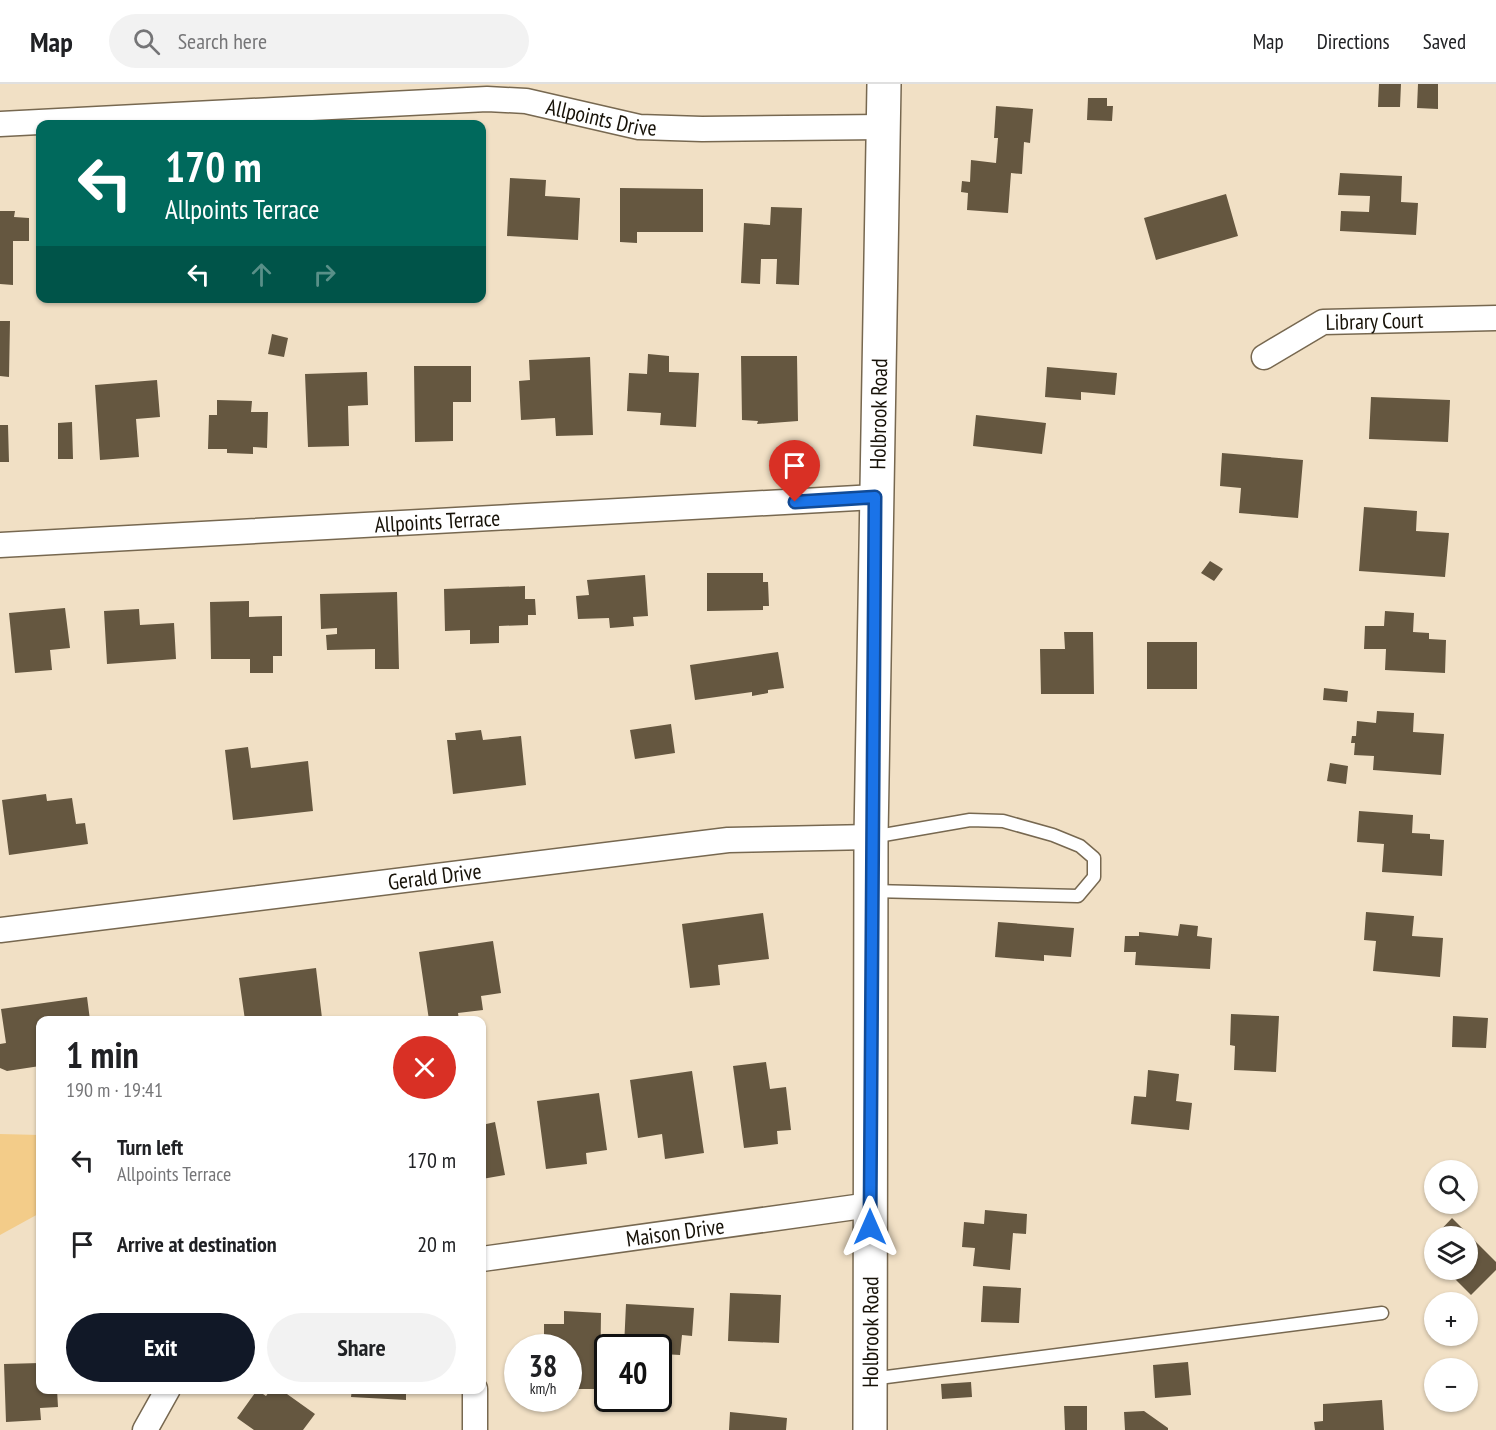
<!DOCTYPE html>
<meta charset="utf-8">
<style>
body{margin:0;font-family:"PT Sans Narrow",sans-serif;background:#f2f2f2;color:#202124;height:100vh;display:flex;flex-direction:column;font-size:22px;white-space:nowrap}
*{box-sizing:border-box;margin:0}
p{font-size:20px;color:#757577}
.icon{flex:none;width:33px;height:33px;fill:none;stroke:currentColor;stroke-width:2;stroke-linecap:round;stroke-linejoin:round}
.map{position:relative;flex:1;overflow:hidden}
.details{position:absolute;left:36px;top:932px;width:450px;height:378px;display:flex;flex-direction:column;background:#fff;border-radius:12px;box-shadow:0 2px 4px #0004}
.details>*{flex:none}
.banner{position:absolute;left:36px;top:36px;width:450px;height:183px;border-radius:12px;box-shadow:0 2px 4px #0004;background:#00695c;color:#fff;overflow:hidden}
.buttons{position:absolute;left:1424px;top:1076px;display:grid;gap:12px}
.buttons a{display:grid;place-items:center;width:54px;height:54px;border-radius:50%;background:#fff;box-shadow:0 2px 4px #0004;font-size:30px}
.speed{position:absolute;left:504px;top:1250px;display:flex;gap:12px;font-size:30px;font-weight:700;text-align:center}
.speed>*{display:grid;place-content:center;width:78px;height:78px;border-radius:50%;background:#fff;box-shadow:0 2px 4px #0004;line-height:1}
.speed small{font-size:15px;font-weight:400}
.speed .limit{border:3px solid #111;border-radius:9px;background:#fff;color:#111}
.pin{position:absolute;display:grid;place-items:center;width:51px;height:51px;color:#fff;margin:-62px -26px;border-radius:50% 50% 50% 0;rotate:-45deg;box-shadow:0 0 6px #0007}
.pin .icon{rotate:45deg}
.me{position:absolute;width:66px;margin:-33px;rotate:0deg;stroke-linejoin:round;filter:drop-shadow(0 0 4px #0008)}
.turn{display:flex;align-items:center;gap:21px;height:126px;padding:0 30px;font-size:27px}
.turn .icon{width:78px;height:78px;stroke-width:2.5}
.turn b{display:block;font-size:42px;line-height:51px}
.lanes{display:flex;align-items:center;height:57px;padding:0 30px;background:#0003;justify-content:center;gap:30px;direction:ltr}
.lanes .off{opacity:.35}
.round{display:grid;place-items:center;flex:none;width:63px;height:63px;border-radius:32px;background:#f2f2f2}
.headline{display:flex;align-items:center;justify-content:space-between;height:102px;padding:0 30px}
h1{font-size:36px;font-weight:700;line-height:45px}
.cta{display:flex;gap:12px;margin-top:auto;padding:12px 30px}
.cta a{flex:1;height:69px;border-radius:36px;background:#111827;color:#fff;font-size:24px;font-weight:700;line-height:69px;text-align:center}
.cta a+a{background:#f2f2f2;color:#202124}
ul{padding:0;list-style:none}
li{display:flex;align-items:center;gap:18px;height:84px;padding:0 30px}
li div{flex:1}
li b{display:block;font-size:22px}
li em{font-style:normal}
header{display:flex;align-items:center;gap:36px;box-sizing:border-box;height:84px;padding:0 30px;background:#fff;border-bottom:2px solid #e0e0e0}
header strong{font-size:28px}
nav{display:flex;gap:33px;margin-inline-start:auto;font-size:21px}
.search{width:420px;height:54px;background:#f2f2f2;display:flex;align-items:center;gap:15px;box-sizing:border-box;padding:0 21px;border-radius:33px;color:#757577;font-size:22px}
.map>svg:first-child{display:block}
</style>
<header>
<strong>Map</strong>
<div class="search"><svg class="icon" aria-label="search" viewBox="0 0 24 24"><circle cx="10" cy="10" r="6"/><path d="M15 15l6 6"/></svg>Search here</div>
<nav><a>Map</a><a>Directions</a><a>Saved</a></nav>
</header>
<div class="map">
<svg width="1496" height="1346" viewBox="0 0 1496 1346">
<rect width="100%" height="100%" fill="#f1e0c5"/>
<path fill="#f3cc89" d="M0,1050L40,1051V1129L0,1151Z"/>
<path fill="#655740" d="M1379,0H1401L1400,23H1378Z
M1418,0H1438V25L1417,24Z
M1088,14H1107V22H1113L1112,37L1087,36Z
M996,22L1033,25L1030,59L1024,58L1022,90L1011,89L1008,129L967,126L968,109L961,108L962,97L970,98L971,76L996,79L998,54H994Z
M1340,89L1402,92L1401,118L1418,119L1416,151L1340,147L1341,127L1369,128L1370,112L1338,111Z
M510,94L546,96L545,112L580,114L578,156L507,152Z
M620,104L703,105V148H637V159L620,158Z
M1226,110L1238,152L1156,176L1144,134Z
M771,123L802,124L799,201L776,200L777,175H761L760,200L741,199L744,139L770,141Z
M0,127H15L14,133L29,134V157H13V201L0,200Z
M0,237H10L9,293L0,292Z
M272,250L288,254L284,273L268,270Z
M648,270L669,272V288L699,289L696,343L660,341L661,329L627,327L629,289L647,290Z
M741,272H797L798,337L757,340L758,337L742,336Z
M590,273L593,351L556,352L555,334L521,336L519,297L530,296L529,276Z
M414,282H471V318H453V357L415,358Z
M1047,283L1117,289L1115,311L1081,308V316L1045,313Z
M367,288L368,321L348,322L349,362L308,363L305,290Z
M157,296L160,333L136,335L139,373L100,376L95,301Z
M1371,313L1450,316L1448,358L1369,355Z
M217,316L252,317L251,328H268L267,364L253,363V370L227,369V365H208L209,331H217Z
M976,331L1046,339L1042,370L973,362Z
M72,338L73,375H58V339Z
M0,341H8L9,378H0Z
M1222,369L1303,376L1298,434L1239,429L1241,404L1220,402Z
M1364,423L1417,427L1416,447L1449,449L1445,493L1359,487Z
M1210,477L1223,485L1214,497L1201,489Z
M707,489H763V498H768L769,522H763V526L707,527Z
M645,491L648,532L633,533L634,542L610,544L609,534L578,535L576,512L589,511L587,496Z
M525,502V515H535L536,531H528V541L499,542V559L470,560V546L445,547L444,505Z
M397,508L399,585H375V565L327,566L326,551L337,550V544L321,545L320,510Z
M249,517V533L282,532V572H273V589H250V575H211L210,518Z
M65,524L70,564L50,566L52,586L15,589L9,529Z
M139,525L140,541L174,539L176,575L107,580L104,527Z
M1385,527L1414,529L1413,548L1429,549V555L1446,556L1445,589L1385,586L1386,565H1364L1365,542H1384Z
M1064,548H1093L1094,610H1041L1040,565H1065Z
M1147,558H1197V605H1147Z
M778,568L784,604L768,606V609L752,612V608L695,616L690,581Z
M1324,604L1348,607L1347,618L1323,616Z
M1377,627L1414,629L1413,648L1444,650L1441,691L1373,686L1374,672L1354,671L1355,659H1351L1352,652H1356L1357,637L1376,639Z
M671,640L675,669L635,675L630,646Z
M481,646L483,656L521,652L526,701L453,710L447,656H456L455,649Z
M248,663L251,684L308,677L313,727L233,736L225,666Z
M1330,679L1348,682L1346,700L1327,697Z
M46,710L47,717L72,714L76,740L85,739L88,760L9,771L2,716Z
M1359,727L1413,731L1412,749L1430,750V755L1444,756L1442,792L1382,788L1384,760L1357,758Z
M1366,828L1414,832L1412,852L1443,854L1440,893L1373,887L1376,857L1364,856Z
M763,829L769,875L718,881L720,901L690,904L682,840Z
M998,838L1074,844L1071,873L1044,871V877L995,873Z
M1180,840L1198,842L1197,852L1212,854L1210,885L1135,881L1136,868H1124L1125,852H1139V848L1178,852Z
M493,857L501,909L481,912L483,926L458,929L459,936H429L419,868Z
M316,884L322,934L245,936L239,894Z
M87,913L90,936H40V982L7,987L0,984V960L6,959L1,925Z
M1231,930L1279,932L1276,988L1234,986L1235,962L1230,961Z
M1453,932L1488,934L1486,964L1452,963Z
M766,978L770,1005L786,1003L791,1046L777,1047L778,1060L744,1064L733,982Z
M1148,986L1179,990L1176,1017L1192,1019L1189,1046L1131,1040L1134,1012L1146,1013Z
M692,987L704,1069L665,1075L662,1050L638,1054L630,996Z
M599,1009L607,1066L586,1069L587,1080L546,1085L537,1017Z
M495,1038L505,1091L482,1095V1041Z
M985,1126L1027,1130L1026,1150L1013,1149L1010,1186L973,1182L975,1164L962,1163L964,1138L984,1140Z
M1452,1134L1496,1178V1186L1471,1211L1445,1185H1467V1152H1435Z
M983,1202L1021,1204L1019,1239L981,1238Z
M730,1209L781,1211L779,1259L728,1257Z
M626,1220L694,1224L692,1252L682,1251L680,1271L663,1270L665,1290H658V1263H624Z
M564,1227L601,1229L600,1305H568V1263H544V1240H564Z
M1188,1278L1191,1311L1155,1314L1153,1281Z
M40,1279V1305H57L58,1323L40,1324L41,1336L6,1338L4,1280Z
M971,1298L972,1313L942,1315L941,1300Z
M271,1305H280L315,1330L303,1346H254L237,1334L257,1306L266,1312Z
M352,1305H406V1316L351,1313Z
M1382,1316L1384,1346H1315L1314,1338L1323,1337V1320Z
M1064,1322H1087V1346H1065Z
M1144,1327L1168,1344V1346H1125L1124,1328Z
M730,1328L787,1334L786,1346H729Z"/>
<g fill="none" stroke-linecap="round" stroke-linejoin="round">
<g stroke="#776850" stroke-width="15">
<path id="lane" d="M872,753L970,736L1003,737L1053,751L1080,762L1094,774V793L1078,812L872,807
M871,1295L1382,1229"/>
</g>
<g stroke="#776850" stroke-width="27">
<g id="street">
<path id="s1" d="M0,40L487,15L526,17L639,43L702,45L882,43"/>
<path id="s2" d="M1264,273L1323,238L1496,234"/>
<path id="s3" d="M0,461L875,413"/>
<path id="s4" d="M0,846L728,756L871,753"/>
<path id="s5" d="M482,1175L870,1121"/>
<path d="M145,1346L168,1305"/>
<path d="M475,1346V1305"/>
</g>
</g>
<g stroke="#776850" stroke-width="36">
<g id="secondary">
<path id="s6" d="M870,1346L871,753L884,0"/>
</g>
</g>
<use href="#lane" stroke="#fff" stroke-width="12"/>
<use href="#street" stroke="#fff" stroke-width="24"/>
<use href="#secondary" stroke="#fff" stroke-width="33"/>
</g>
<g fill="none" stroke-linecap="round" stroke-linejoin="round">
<g stroke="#114b97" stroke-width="15">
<path id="route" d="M795,418L875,413L870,1143"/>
</g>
<use href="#route" stroke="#1a73e8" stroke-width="10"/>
</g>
<g text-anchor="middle" stroke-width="6" stroke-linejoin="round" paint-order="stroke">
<g font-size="22" fill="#171208" stroke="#feedd2">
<text dy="8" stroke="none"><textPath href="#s1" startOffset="604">Allpoints Drive</textPath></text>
<text dy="8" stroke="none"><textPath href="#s2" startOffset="120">Library Court</textPath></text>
<text dy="8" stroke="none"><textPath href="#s6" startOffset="1016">Holbrook Road</textPath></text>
<text dy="8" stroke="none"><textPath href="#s3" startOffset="438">Allpoints Terrace</textPath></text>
<text dy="8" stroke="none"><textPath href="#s4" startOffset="438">Gerald Drive</textPath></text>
<text dy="8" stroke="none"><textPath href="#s5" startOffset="195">Maison Drive</textPath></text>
<text dy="8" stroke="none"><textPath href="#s6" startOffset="98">Holbrook Road</textPath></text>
</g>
</g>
</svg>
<div class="buttons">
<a><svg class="icon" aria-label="search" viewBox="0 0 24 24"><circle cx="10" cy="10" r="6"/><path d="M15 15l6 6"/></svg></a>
<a><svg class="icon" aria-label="layers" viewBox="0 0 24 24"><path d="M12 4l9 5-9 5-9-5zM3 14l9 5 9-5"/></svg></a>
<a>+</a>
<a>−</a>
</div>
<div class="speed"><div>38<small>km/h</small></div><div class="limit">40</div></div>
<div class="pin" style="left:795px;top:418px;background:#d93025"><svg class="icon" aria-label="arrive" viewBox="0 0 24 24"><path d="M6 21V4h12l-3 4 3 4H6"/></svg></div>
<svg class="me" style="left:870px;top:1143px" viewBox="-20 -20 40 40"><path d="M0-17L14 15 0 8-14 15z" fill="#1a73e8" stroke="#fff" stroke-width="4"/></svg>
<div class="banner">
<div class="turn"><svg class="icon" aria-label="left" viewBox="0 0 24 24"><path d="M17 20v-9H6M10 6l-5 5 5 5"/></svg><div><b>170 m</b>Allpoints Terrace</div></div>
<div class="lanes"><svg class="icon" aria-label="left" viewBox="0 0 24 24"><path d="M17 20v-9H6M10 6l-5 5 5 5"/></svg><svg class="icon off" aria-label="ahead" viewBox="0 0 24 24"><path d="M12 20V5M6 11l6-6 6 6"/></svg><svg class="icon off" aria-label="right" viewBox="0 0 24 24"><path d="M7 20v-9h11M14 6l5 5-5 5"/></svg></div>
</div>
<section class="details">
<div class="headline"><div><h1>1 min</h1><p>190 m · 19:41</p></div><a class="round" style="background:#d93025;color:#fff"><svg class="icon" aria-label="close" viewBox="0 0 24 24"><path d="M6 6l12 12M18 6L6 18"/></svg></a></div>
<ul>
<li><svg class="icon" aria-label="left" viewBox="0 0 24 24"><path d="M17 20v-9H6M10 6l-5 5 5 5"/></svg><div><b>Turn left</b><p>Allpoints Terrace</p></div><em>170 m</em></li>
<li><svg class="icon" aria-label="arrive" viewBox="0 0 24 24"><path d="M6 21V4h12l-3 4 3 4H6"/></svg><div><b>Arrive at destination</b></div><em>20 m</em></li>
</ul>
<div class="cta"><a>Exit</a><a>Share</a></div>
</section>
</div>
